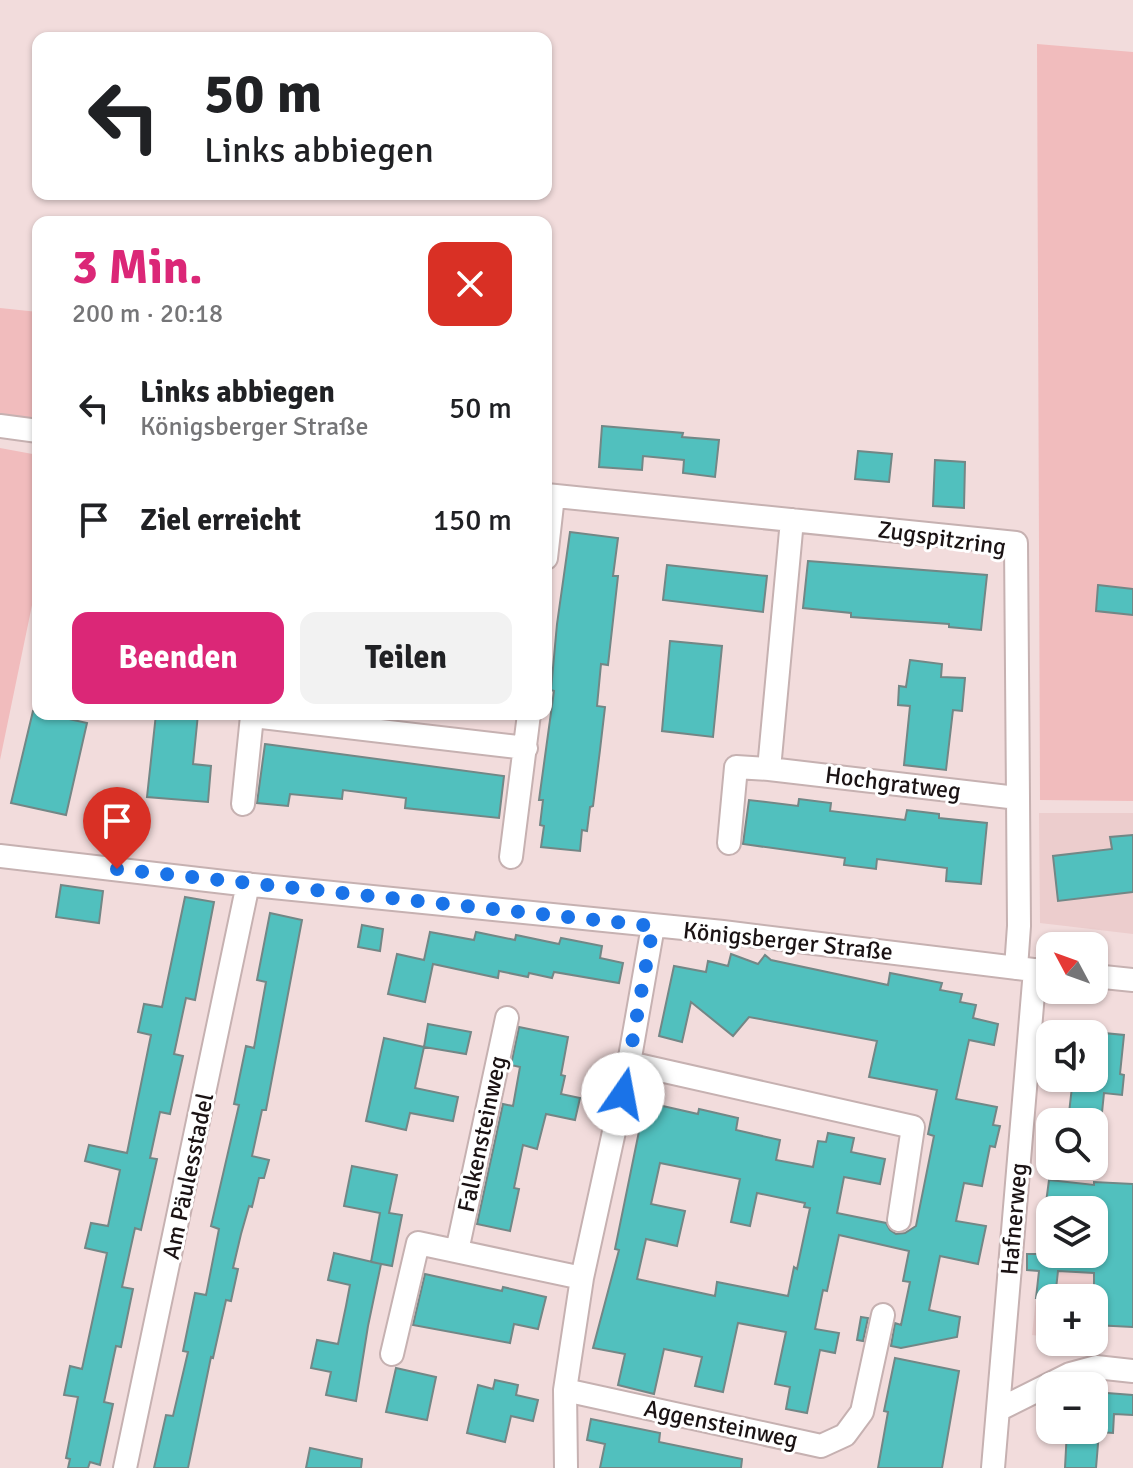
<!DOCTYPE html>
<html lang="de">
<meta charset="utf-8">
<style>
body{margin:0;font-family:Signika,sans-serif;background:#f2f2f2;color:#202124;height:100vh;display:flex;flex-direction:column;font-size:30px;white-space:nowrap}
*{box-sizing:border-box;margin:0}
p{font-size:26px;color:#757577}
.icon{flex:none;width:44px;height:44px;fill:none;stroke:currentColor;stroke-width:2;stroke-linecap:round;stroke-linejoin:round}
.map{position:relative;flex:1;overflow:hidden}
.details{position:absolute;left:32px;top:216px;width:520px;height:504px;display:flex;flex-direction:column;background:#fff;border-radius:16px;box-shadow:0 2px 6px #0004}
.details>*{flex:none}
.guide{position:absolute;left:32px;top:32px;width:520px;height:168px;border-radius:16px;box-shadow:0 2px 6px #0004;background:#fff;color:#202124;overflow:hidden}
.needle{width:52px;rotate:311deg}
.controls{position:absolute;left:1036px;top:932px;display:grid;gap:16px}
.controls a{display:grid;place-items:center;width:72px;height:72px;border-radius:16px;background:#fff;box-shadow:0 2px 6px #0004;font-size:40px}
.pin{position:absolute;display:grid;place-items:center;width:68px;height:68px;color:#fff;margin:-82px -34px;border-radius:50% 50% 50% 0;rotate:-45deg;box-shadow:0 0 8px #0007}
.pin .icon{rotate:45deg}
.me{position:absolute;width:88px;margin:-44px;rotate:12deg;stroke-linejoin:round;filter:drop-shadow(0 0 6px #0008)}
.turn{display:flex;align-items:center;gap:28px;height:168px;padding:0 40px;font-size:36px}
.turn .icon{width:104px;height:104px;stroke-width:2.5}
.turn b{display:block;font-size:56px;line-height:68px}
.round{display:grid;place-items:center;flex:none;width:84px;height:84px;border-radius:16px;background:#f2f2f2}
.overview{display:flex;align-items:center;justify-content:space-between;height:136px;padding:0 40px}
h1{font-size:48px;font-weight:700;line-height:60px;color:#db2777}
.cta{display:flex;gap:16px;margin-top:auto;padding:16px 40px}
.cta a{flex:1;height:92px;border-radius:16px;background:#db2777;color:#fff;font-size:32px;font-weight:700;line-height:92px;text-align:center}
.cta a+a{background:#f2f2f2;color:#202124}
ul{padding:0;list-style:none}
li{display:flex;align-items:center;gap:24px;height:112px;padding:0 40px}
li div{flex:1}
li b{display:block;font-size:30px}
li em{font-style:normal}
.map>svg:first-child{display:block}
</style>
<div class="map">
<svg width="1133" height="1468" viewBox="0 0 1133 1468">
<rect width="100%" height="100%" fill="#f2dcdc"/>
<path fill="#eccdcd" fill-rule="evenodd" d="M1039,813H1133V934L1040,923Z
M1049,1180L1133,1184L1094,1298H1050V1337L1032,1335ZM1050,1210H1094V1254H1050Z"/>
<path fill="#f1bcbd" d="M1037,44L1133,52V801L1040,800Z
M0,308L38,312V420L0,415Z
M0,448L38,455V576L0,760Z"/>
<path fill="#51c0be" stroke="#728786" stroke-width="2" fill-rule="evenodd" d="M602,426L683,433L682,437L719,440L715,477L683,473L684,460L643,456L642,470L599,467Z
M858,451L892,454L889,482L855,479Z
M935,460L965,462L964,508L933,506Z
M570,532L618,538L613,576H618L608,665L601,664L597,706L605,707L600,750L593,806L590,807L587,831L582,830L580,851L541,847L544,826L540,825L543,800H539L554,691L551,690L557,624Z
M808,561L987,575L981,630L949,627V624L851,617V613L803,608Z
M667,565L767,576L763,612L663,600Z
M1098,585L1133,589V615L1096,611Z
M670,641L722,646L713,737L662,731Z
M910,660L942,664L941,677L965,678L962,711L953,710L946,770L904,765L910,706L898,705L899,686L906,687Z
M33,711L87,723L66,815L11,803Z
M156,714H198L193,764L211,766L208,802L147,797Z
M265,744L504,776L499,818L405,808L406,798L343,790L342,799L290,794L288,806L257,803Z
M799,799L831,803L830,811L905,820L907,810L939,814V818L987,823L981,884L946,881L947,868L877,859L876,869L844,865L845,858L743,844L749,800L798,806Z
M1133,835V892L1058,901L1053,856L1112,849L1110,837Z
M61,885L103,891L99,923L56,917Z
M185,897L214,902L195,1000L186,998L174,1054L183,1056L170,1114L160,1112L150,1158L157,1159L141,1230L135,1228L122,1287L133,1289L121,1347L116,1346L104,1402L113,1404L100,1465L90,1462L88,1468H68L70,1459L66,1458L78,1397L64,1395L70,1366L82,1369L107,1253L85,1248L91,1223L108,1226L120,1170L85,1161L89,1145L127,1153L151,1035L138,1032L144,1004L162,1007Z
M270,913L302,920L266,1110H262L252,1156L269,1160L264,1178H259L252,1207L249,1206L241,1234L233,1268L238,1269L231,1301L226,1300L213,1358L211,1357L188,1468H154L166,1415L173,1416L188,1352L183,1351L195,1293L206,1295L219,1229L211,1226L239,1105L234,1104L246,1046L254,1048L266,982L257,980Z
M362,925L383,929L380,951L358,947Z
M430,932L474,940L476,932L515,940L516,935L559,944L561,938L602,946L600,958L623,963L619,983L554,972L552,978L529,973L528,977L499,971L498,978L433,964L425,1002L388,994L397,954L424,960Z
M731,954L758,964L765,955L771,960L888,985L890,973L942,983L940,990L962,994L960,1002L976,1005L973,1018L998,1024L994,1045L969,1040L956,1099L997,1107L993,1125L1000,1126L995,1147L990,1146L982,1186L964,1183L956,1221L986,1226L978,1264L940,1256L929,1310L960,1317L957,1337L901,1348L891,1346L895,1323L901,1325L910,1282L903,1281L909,1251L839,1235L827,1291L823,1290L815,1329L839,1333L835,1353L820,1350L807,1413L786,1409L790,1387L775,1384L786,1332L738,1323L723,1392L695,1386L702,1357L664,1349L654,1394L618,1385L625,1354L593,1348L619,1250L615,1249L645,1102L698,1114L699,1109L738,1118L736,1130L780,1140L776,1160L813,1167L818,1141L826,1142L828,1133L854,1138L851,1152L885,1159L880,1184L844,1177L837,1213L886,1223L890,1230L896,1234L905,1233L916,1226L934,1136L928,1134L937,1090L869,1077L877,1041L749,1017L733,1036L691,1002L682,1042L659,1036L674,966L706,972L708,961L728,966ZM660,1163L740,1179L731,1222L750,1226L757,1193L805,1203L804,1207L810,1208L797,1269L794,1267L788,1296L717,1282L715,1296L637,1279L646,1239L677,1246L685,1211L651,1204Z
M428,1024L471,1032L466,1054L424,1047Z
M519,1027L568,1037L561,1075L565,1076L561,1094L580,1098L575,1120L546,1114L537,1149L523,1145L514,1188L519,1189L510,1231L477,1224L503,1104L513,1106L520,1067L511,1065Z
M1094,1032L1124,1035L1120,1074L1124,1075L1122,1095L1104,1093L1101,1122H1068L1073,1078H1094Z
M384,1038L424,1047L415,1088L458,1097L453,1121L410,1113L406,1130L366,1121Z
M352,1166L397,1175L389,1213L402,1215L392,1266L371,1262L380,1213L344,1206Z
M1049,1180L1094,1185V1182L1133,1184V1327L1094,1325V1273L1058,1271L1055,1298H1036L1039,1271L1027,1270V1254H1094V1210H1045Z
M334,1253L381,1264L368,1326L356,1401L326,1395L331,1372L311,1368L317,1340L338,1344L346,1306L350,1285L328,1280Z
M425,1274L502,1291L503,1287L546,1297L538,1329L514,1324L510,1343L413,1325Z
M861,1317L868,1318L863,1341L857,1340Z
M895,1358L959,1371L942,1468H878L888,1412L884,1411Z
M396,1368L436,1377L427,1420L386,1412Z
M495,1380L518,1385L516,1395L538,1400L533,1421L511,1416L505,1442L467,1433L478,1385L493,1389Z
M1094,1392L1133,1395V1415L1114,1414L1113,1433L1099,1432L1096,1468H1065L1067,1430H1094Z
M591,1419L660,1433L659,1442L742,1459L741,1468H600L605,1444L587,1440Z
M310,1448L362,1459L361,1468H306Z"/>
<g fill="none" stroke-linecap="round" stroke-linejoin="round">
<g stroke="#c6b1b1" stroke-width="26">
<path id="street" d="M0,426L38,431
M546,495L1016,543L1019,926L1016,968
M546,558L553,496
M769,769L792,520
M243,804L252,716L526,748
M729,843L736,767L769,769L1018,798
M0,856L233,883L723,932L1050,972
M511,857L529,714
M1094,976L1133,980
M629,1063L913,1127L899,1220
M457,1251L507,1018
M392,1354L418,1243L582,1278
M565,1390L821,1446L845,1435L862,1412L883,1315
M998,1410L1070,1374L1096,1367L1133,1371
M125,1468L248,884
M566,1468L565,1390L582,1278L629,1063L653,926
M993,1468L1035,970"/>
</g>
<use href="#street" stroke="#fff" stroke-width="22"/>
</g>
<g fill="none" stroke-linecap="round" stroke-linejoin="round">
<path stroke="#1a73e8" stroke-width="14" stroke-dasharray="0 25.2" d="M117,869L653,926L623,1094"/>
</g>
<g text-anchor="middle" stroke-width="6" stroke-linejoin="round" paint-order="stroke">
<g font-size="24" fill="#1b1314" stroke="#fff">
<text transform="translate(942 538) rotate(8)" y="8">Zugspitzring</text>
<text transform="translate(893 783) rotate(7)" y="8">Hochgratweg</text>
<text transform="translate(788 941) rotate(6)" y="8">Königsberger Straße</text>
<text transform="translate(482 1134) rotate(-78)" y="8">Falkensteinweg</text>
<text transform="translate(188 1176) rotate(-78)" y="8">Am Päulesstadel</text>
<text transform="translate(1014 1219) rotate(-85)" y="8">Hafnerweg</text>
<text transform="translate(721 1424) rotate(12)" y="8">Aggensteinweg</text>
</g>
</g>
</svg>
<div class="controls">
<a><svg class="needle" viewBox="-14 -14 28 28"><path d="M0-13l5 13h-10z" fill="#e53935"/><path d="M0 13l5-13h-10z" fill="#757577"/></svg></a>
<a><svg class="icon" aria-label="sound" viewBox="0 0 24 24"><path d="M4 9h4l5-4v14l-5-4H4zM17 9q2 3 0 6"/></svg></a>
<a><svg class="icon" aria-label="search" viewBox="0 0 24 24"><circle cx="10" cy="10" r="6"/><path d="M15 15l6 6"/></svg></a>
<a><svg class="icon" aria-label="layers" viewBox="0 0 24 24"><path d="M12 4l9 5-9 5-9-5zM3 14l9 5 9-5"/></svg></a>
<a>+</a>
<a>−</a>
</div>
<div class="pin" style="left:117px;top:869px;background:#d93025"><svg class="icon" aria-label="arrive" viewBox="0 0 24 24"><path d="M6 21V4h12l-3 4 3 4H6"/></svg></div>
<svg class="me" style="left:623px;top:1094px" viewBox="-20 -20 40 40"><circle r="19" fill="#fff"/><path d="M0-13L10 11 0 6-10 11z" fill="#1a73e8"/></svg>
<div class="guide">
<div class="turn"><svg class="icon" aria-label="left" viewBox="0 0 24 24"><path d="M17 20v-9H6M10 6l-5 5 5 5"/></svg><div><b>50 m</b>Links abbiegen</div></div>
</div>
<section class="details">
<div class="overview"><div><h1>3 Min.</h1><p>200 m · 20:18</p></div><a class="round" style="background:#d93025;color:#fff"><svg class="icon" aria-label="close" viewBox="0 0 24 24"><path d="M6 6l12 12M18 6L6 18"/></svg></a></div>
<ul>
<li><svg class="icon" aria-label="left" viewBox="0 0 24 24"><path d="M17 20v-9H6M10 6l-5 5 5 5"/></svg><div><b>Links abbiegen</b><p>Königsberger Straße</p></div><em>50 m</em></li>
<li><svg class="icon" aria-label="arrive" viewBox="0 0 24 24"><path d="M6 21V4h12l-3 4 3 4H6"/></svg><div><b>Ziel erreicht</b></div><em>150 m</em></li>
</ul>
<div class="cta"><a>Beenden</a><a>Teilen</a></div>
</section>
</div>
